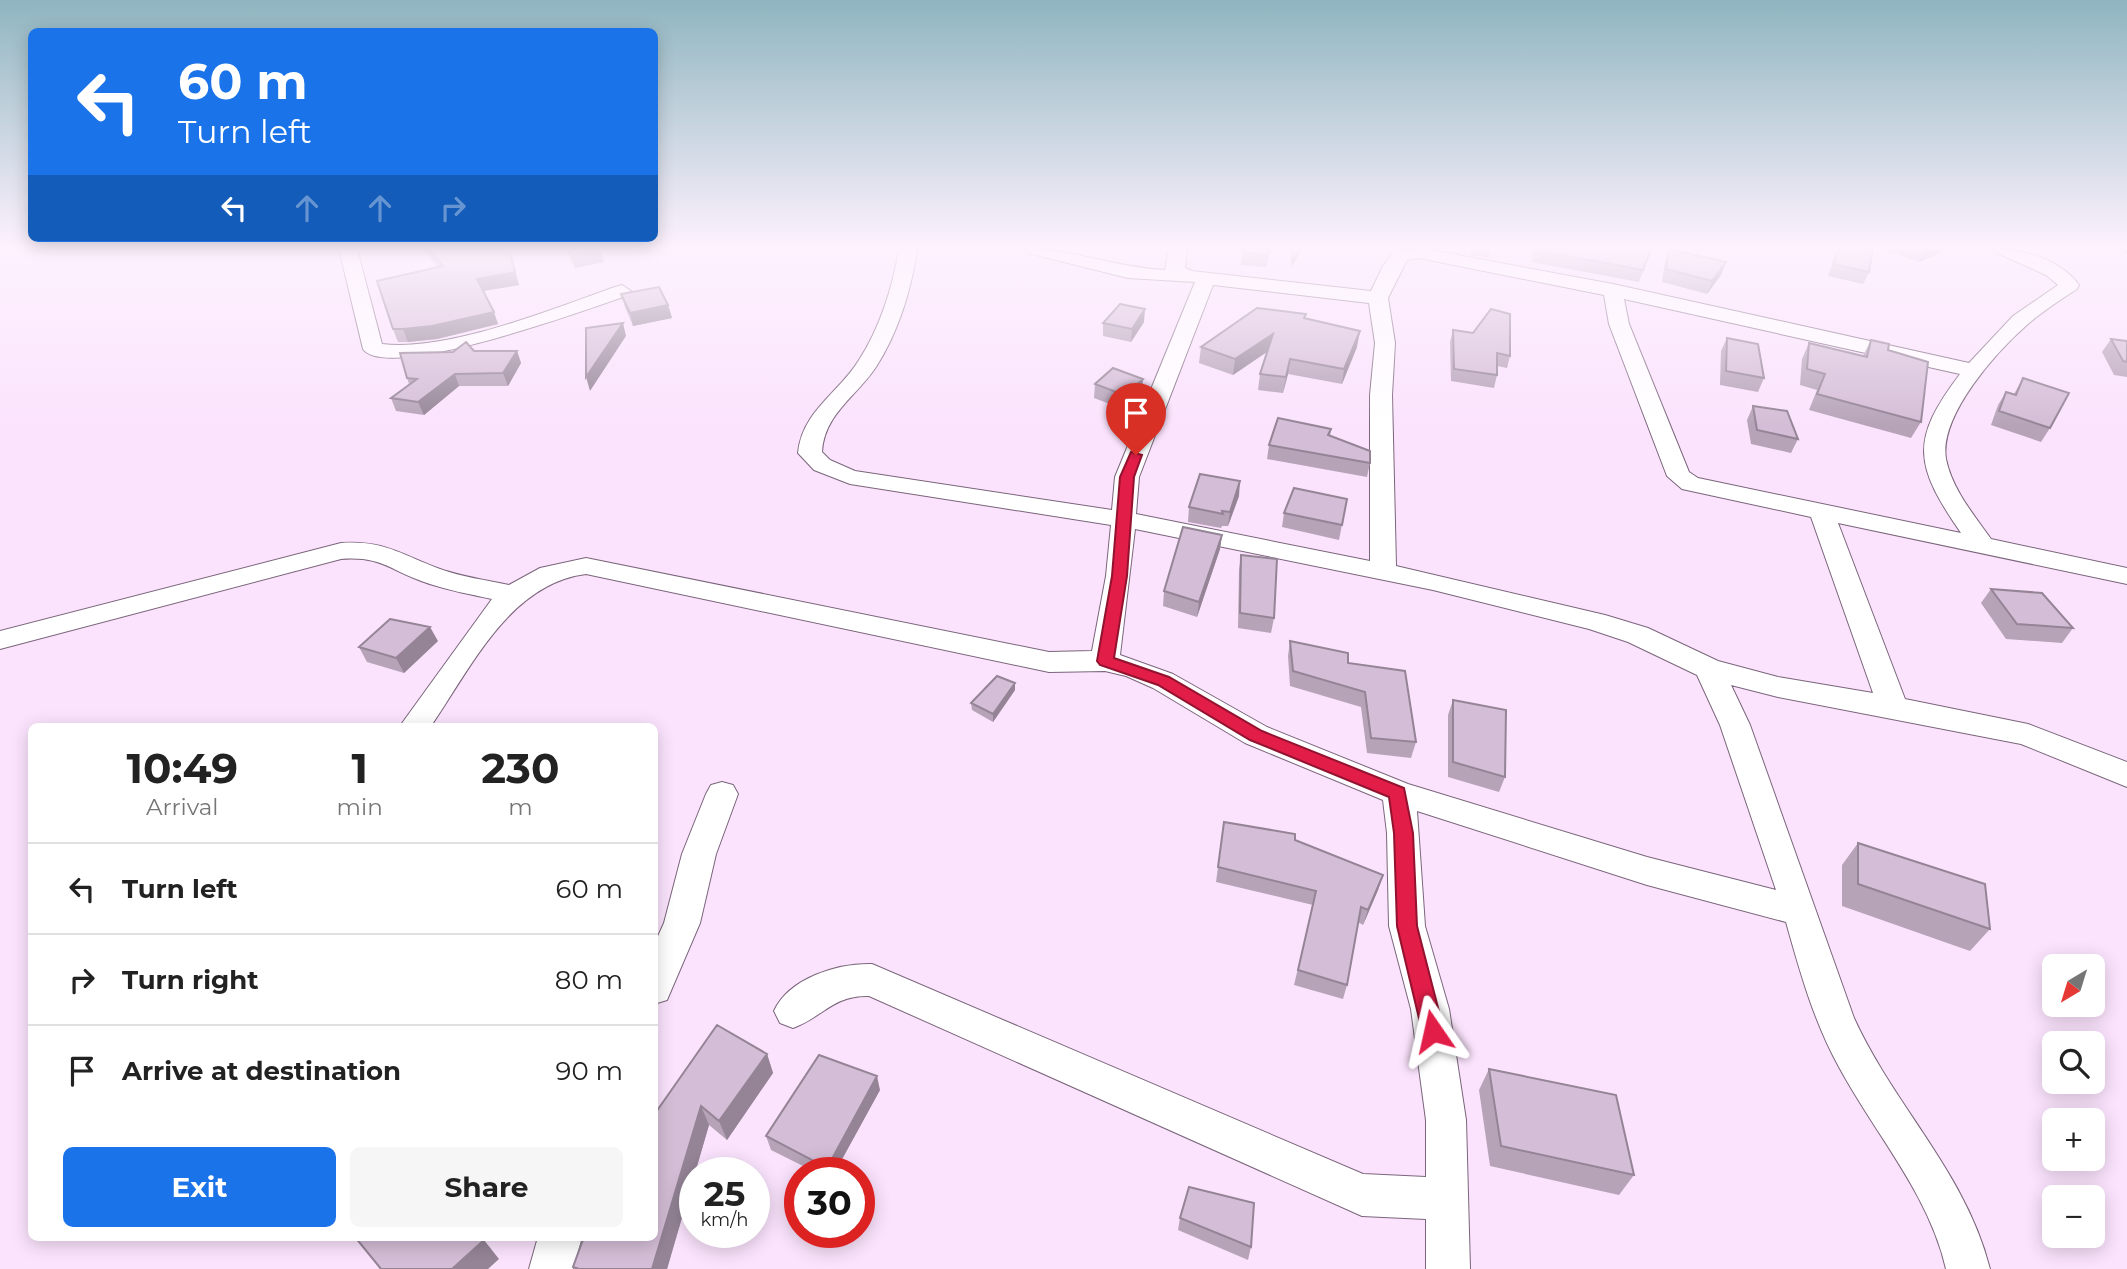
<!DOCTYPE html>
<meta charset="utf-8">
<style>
body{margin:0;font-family:Montserrat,sans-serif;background:#f6f6f6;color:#222;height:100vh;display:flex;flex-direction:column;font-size:26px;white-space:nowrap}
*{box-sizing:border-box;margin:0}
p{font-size:23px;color:#767676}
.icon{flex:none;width:38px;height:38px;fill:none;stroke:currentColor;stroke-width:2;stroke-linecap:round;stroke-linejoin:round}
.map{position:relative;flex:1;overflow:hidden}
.side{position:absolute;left:28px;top:723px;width:630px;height:518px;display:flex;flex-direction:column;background:#fff;border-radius:10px;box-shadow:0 4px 18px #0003}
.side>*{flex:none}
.guide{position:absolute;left:28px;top:28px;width:630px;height:214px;border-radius:10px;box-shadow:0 4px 18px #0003;background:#1a73e8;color:#fff;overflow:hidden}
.needle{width:46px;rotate:218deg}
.controls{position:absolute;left:2042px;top:954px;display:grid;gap:14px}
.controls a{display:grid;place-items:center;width:63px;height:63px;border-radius:10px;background:#fff;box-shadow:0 4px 18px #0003;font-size:35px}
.speed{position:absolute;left:679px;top:1157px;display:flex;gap:14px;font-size:35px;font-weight:700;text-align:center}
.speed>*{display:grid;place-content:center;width:91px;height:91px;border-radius:50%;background:#fff;box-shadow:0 4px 18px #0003;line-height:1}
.speed small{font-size:18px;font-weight:400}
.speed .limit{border:10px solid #d22;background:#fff;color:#111}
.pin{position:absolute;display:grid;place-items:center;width:60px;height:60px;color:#fff;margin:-72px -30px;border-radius:50% 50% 50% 0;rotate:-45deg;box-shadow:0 0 7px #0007}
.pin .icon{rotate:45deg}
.me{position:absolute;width:77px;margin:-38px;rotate:349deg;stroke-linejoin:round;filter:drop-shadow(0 0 5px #0008)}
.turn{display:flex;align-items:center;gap:24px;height:147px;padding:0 35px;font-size:32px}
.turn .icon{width:91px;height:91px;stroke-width:2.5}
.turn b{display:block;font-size:49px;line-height:60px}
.lanes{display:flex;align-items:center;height:66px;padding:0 35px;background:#0003;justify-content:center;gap:35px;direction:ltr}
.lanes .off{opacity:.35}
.eta{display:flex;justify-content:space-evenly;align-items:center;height:119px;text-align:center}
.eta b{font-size:42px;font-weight:700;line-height:49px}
.primary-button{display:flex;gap:14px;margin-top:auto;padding:14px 35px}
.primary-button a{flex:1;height:80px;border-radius:10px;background:#1a73e8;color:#fff;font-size:28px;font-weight:700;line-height:80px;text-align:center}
.primary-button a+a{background:#f6f6f6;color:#222}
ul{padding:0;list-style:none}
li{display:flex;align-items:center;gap:21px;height:91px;padding:0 35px;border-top:2px solid #e0e0e0}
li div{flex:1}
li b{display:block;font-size:26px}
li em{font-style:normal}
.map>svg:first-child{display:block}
</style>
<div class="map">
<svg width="2127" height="1269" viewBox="0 0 2127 1269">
<rect width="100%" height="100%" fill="#fbe3fd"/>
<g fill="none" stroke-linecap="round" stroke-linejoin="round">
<g stroke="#7a657b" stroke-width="2">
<path id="minor" d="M339,249H357L382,344C448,352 552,309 615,287L622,285L631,291L629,295C591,308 387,383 363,349Z
M899,249H917C912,288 898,333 876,367C857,396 824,414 822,452L830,460L855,471L1112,510L1115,477L1195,282L1128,278L1028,253L1025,249C1073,249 1117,268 1165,270L1169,249H1187L1185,268L1192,271L1371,291L1383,266L1395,251L1425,249L1613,284L1969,363L2013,316L2058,285L2046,275L1997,253L1994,249C2024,249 2061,260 2079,285L2077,289C2060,300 2043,311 2028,324C1997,351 1939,415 1946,459C1952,489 1974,515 1991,539L2127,568V584L1838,523L1905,699L2028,724L2127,762V787L2021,744L1778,697L1731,685L1750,725L1854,1018C1894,1106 1966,1173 1990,1269H1946C1929,1194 1875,1134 1839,1067C1814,1022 1800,972 1786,922L1647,885L1417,811L1425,926L1449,1009L1466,1120L1470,1269H1426V1219L1362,1216L869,996C833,995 823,1017 793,1028L780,1023L774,1011C789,978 838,963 872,964L1363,1174L1426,1177V1120L1411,1009L1389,926L1387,833L1383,800L1245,743L1153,688L1126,676L1105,671L1049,672L586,574C509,584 471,668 431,726H400L492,599C469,594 446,590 424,582C389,570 382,556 341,559L0,649V631L341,543C384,540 402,555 440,569C462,577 486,580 509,585L540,568L586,558L1049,652L1092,651L1106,576L1111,525L850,484L814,470L798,453C802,411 839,393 859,360C880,328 893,286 899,249ZM1419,258L1604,295L1609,324L1667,476L1682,489L1811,517L1873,693L1778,677L1718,661L1648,628L1605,615L1396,566L1392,395L1395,343L1388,298L1407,260ZM1213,285L1369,303L1375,343L1370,395V561L1136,514L1139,477ZM1624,299L1960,374C1909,441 1915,466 1961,533L1698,478L1689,472L1629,324ZM1135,529L1433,590L1589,629L1628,642L1697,675L1720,725L1776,890L1647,857L1408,784L1267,727L1173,674L1120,655Z
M722,782L733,785L738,794L716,854L700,923L667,1000L654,1004V945L664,923L682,854L706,794L711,785Z
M538,1237H582L573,1269H529Z"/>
</g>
<use href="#minor" fill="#fff" fill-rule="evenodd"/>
</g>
<path fill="#b6a3b8" d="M422,249H509L519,285L484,291L498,324L437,339L408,342H398L393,329L438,267Z
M565,249H600L604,262L575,268Z
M1231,249H1271L1266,267L1241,265L1243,250Z
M1472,249H1492L1488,258L1470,255Z
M1533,249H1652L1639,282L1531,262Z
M1669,249L1726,262L1721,275L1707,294L1662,282L1665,261Z
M1838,249H1873L1869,272L1863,284L1828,276Z
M1883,249H1949L1919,262Z
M2114,249H2127V254Z
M621,294L668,305L672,318L633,326L625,307Z
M1305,318L1357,347L1342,384L1288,374L1283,393L1258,390L1260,374L1267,352L1233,375L1199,363L1201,347Z
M1144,322L1131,342L1103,336V323Z
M1453,330L1510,356L1507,368L1497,366V375L1494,388L1451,381L1450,342Z
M1727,338L1764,378L1758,392L1720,385L1721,351Z
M2111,339L2127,341V377L2114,375L2102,352Z
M1871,340L1888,350L1921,422L1911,438L1809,410L1817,390L1800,385L1802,359L1809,343L1863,356Z
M474,351H517L521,363L508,386H459L424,415L396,411L391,398L409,384L407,378Z
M2023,378L2050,428L2041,442L1991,425L1998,405L2006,392L2014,394Z
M1095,384L1142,392L1123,409L1094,398Z
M1753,406L1798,439L1791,453L1751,444L1747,420Z
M1331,429L1330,436L1370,463L1367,477L1267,459L1269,445Z
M1239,496L1228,526H1222L1221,528L1188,522L1189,507Z
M1347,499L1339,540L1282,527L1284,513Z
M1222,535L1220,549L1197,617L1163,606L1164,591Z
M1241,555L1274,618L1271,633L1238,628L1239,570Z
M1991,589L2073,628L2062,643L2006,639L1981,603Z
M438,641L404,673L367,662L359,647Z
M1290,641L1348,663L1416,742L1411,758L1367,753L1361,707L1290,686L1288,656Z
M1015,690L993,722L972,710L971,703Z
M1453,700L1505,777L1499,792L1448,777V715Z
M1224,822L1383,875L1378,890L1363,925L1358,922L1347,985L1343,999L1294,985L1313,905L1216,882Z
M1858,843L1990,929L1970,951L1842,906V865Z
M767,1054L773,1073L727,1140L709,1125L667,1269H575L573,1267L656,1112Z
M1489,1069L1634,1175L1619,1195L1490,1166L1479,1090Z
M880,1090L835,1172H815L771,1150L766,1136Z
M1180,1218L1251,1247L1248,1260L1178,1230Z"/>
<path fill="#948496" d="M509,249L519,285L482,291L477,279Z
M1299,249H1302L1291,268L1292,262Z
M1928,249H1949L1919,262L1925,250Z
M600,250L604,262L575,268L571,255Z
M1726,262L1721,275L1707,294L1712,281Z
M668,305L672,318L633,326L630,313Z
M1145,309L1144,322L1131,342L1132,329Z
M494,312L498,324L437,339L408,342L403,329Z
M623,323L626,336L590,391L586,377Z
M1360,331L1357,347L1342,384L1344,369Z
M1273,334L1271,349L1233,375L1235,359Z
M517,351L521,363L508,386L503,373Z
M1290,359L1288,374L1283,393L1286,377Z
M455,374L459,386L424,415L418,402Z
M1143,379L1142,392L1123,409L1124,395Z
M1240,481L1239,496L1228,526L1230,512Z
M1222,535L1220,549L1197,617L1199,602Z
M430,627L438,641L404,673L396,658Z
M1015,683V690L993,722V714Z
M1383,875L1378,890L1363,925L1368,910Z
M767,1054L773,1073L727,1140L719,1121Z
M877,1076L880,1090L835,1172H828L827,1168Z
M701,1106L709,1125L667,1269H652Z
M484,1240L499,1259L488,1269H452Z"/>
<path fill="#d4bdd6" stroke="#948496" stroke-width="2" d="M428,249H509L515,272L477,279L494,312L432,326L403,329H393L377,281L443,266Z
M568,249H600V250L571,255Z
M1244,249H1269L1268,255L1243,252Z
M1293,249H1299L1292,262Z
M1535,249H1651L1643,270L1535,250Z
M1669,249L1726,262L1712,281L1666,269Z
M1839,249H1873L1869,272L1833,264Z
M659,287L668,305L630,313L621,294Z
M1120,304L1145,309L1132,329L1103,323Z
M1257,308L1306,314L1304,318L1360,331L1344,369L1290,359L1286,377L1260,374L1273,334L1235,359L1201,347Z
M1491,309L1510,314V356L1497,353V375L1454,369L1453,330L1473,333Z
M623,323L586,377V328Z
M1727,338L1758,344L1764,378L1726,371Z
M2111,339L2127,341V362L2123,361Z
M1871,340L1889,344L1888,350L1928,362L1921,422L1817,394L1825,374L1807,369L1809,343L1867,357Z
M466,342L474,351H517L503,373L455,374L418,402L391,398L417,379L407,378L400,353L453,352Z
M1113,368L1143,379L1124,395L1095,384Z
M2023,378L2069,393L2050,428L1999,411L2006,392L2016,395Z
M1753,406L1787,411L1798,439L1757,430Z
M1278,418L1331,429L1328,435L1370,451V463L1269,445Z
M1200,474L1240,481L1230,512L1222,511L1223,514L1189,507Z
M1294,488L1347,499L1342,525L1284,513Z
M1183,527L1222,535L1199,602L1164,591Z
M1241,555L1277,559L1274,618L1240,613Z
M1991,589L2042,593L2073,628L2017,624Z
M390,619L430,627L396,658L359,647Z
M1290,641L1348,653V663L1405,671L1416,742L1371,738L1365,692L1293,671Z
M997,676L1015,683L993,714L971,703Z
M1453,700L1506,710L1505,777L1453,762Z
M1224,822L1295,834V840L1383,875L1368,910L1361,907L1347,985L1298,970L1316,891L1218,867Z
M1858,843L1985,884L1990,929L1858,884Z
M717,1025L767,1054L719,1121L701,1106L652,1269H579L573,1267L584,1237H654V1111L656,1112Z
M819,1055L877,1076L827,1168L766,1136Z
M1489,1069L1616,1095L1634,1175L1501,1146Z
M1189,1187L1254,1203L1251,1247L1180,1218Z
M355,1237H481L484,1240L452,1269H381Z"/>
<linearGradient id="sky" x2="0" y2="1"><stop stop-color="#8fb5c0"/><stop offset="0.58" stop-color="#fdf2fe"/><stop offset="1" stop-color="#fdf2fe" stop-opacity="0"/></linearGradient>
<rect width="2127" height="426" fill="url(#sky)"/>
<path fill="#e11d48" stroke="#92132f" stroke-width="2" d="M1131,452L1142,455L1134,477L1127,576L1114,658L1169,677L1262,731L1404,788L1413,833L1417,926L1444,1031L1441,1038L1433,1041L1425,1038L1422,1031L1397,926L1394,833L1389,797L1250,740L1158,685L1100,665L1097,661L1112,576L1120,477Z"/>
</svg>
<div class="controls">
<a><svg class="needle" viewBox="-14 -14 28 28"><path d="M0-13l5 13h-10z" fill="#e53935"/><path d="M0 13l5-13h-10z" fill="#767676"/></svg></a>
<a><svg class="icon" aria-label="search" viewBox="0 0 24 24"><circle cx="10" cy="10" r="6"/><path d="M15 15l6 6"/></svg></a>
<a>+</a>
<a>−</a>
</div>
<div class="speed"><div>25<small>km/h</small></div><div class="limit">30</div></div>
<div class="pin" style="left:1136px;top:455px;background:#d93025"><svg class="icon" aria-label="arrive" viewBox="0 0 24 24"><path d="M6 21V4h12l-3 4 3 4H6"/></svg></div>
<svg class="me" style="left:1433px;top:1031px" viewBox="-20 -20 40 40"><path d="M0-17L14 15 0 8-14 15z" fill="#e11d48" stroke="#fff" stroke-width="4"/></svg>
<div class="guide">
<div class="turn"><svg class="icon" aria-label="left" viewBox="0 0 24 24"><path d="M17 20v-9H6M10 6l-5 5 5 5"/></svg><div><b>60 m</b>Turn left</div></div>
<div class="lanes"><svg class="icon" aria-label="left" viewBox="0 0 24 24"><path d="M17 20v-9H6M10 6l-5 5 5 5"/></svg><svg class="icon off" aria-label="ahead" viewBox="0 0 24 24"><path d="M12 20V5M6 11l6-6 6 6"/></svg><svg class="icon off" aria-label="ahead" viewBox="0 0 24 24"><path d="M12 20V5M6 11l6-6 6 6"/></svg><svg class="icon off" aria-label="right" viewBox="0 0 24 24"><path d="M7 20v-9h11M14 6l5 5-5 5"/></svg></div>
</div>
<section class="side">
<div class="eta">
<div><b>10:49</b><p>Arrival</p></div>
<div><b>1</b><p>min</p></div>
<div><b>230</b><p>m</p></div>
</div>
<ul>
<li><svg class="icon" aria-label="left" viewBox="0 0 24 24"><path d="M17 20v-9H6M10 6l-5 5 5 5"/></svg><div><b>Turn left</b></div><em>60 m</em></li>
<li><svg class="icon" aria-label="right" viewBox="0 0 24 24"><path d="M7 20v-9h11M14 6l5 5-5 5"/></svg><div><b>Turn right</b></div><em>80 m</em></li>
<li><svg class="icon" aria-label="arrive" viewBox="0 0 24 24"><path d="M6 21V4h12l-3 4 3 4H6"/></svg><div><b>Arrive at destination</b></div><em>90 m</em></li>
</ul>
<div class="primary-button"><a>Exit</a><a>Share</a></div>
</section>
</div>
